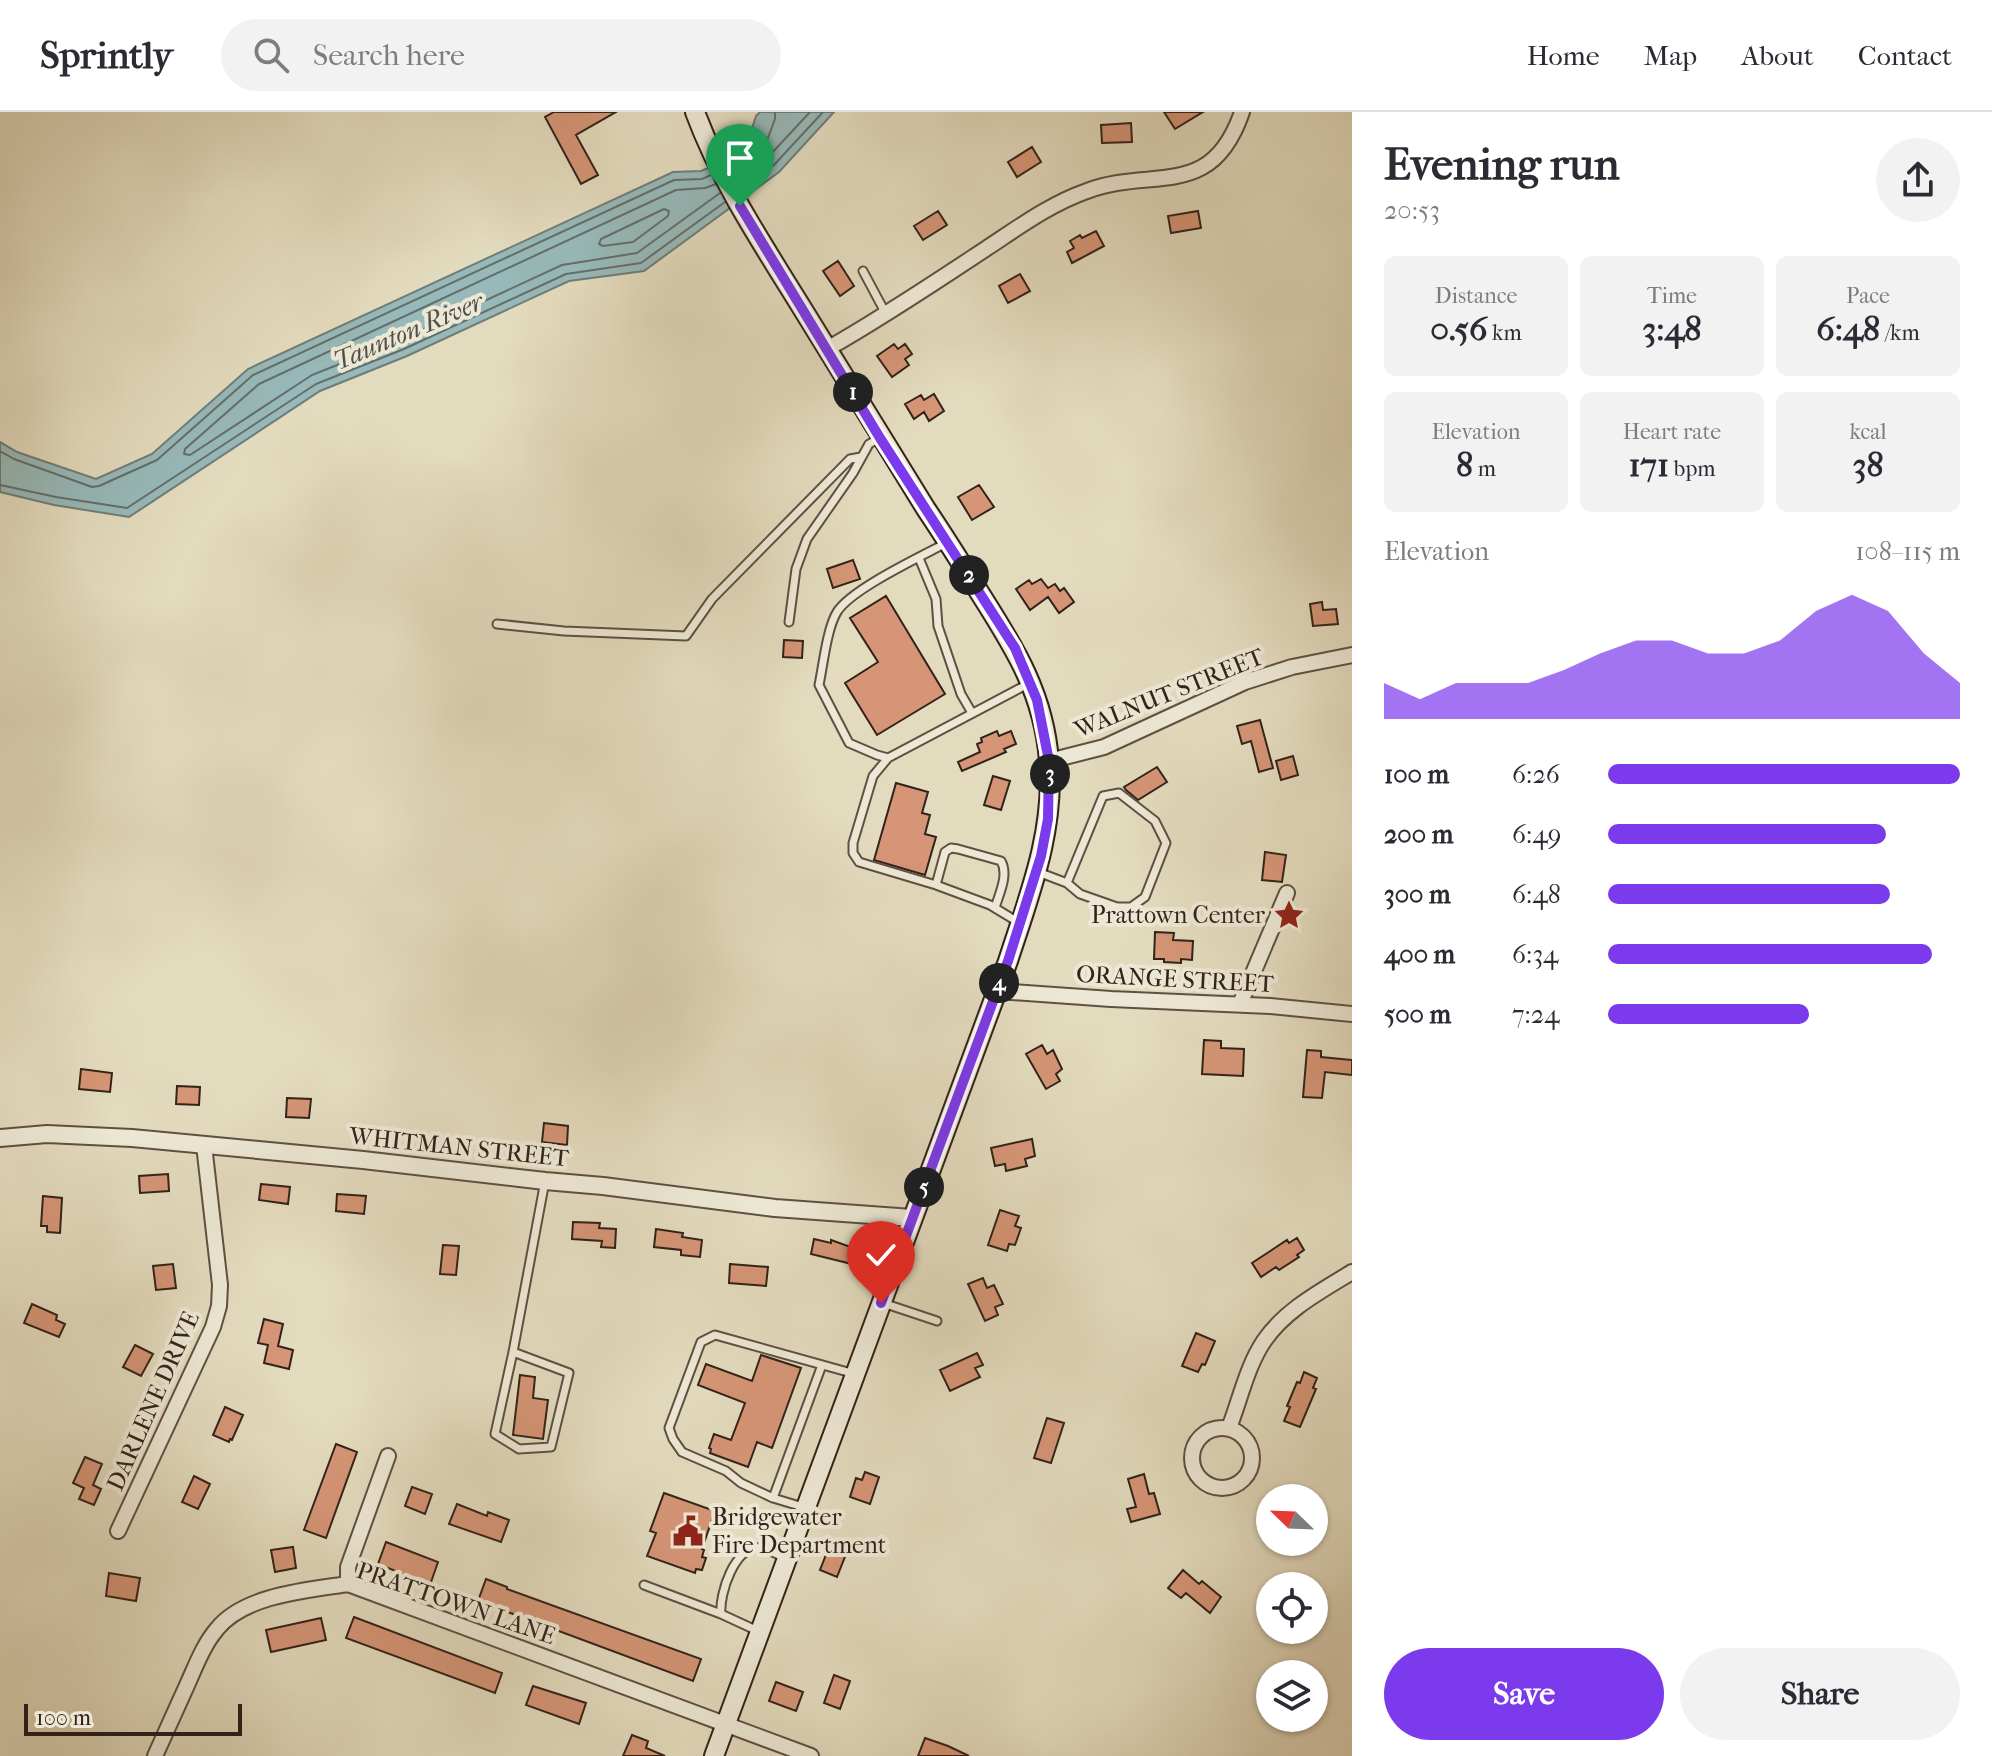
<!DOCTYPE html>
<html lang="en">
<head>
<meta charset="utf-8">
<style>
  :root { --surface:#fff; --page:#f2f2f3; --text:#2b2b33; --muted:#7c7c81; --line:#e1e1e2; --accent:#7c3aed }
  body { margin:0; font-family:"IM FELL French Canon",serif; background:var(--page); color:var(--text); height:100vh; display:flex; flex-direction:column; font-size:30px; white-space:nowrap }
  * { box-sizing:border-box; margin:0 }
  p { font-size:26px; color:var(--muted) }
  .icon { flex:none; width:44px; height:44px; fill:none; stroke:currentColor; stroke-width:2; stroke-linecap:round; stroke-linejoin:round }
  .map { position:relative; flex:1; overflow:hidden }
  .drawer { display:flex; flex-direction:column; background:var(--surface); width:640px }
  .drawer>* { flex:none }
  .needle { width:52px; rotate:293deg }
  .tools { position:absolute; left:1256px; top:1372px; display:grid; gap:16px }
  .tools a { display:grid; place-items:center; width:72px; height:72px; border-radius:50%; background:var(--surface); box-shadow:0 2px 6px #0004; font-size:40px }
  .scale { position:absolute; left:24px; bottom:20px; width:218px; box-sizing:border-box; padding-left:8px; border:4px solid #32221a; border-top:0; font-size:22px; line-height:28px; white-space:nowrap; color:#32221a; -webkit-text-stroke:6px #ede8d5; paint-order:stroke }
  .pin { position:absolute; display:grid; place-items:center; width:68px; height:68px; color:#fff; margin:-82px -34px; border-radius:50% 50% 50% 0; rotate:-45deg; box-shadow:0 0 8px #0007 }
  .pin .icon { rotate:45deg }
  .km { position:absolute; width:40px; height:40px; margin:-20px; border-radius:50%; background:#222; color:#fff; font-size:22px; line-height:40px; text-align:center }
  .round { display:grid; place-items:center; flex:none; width:84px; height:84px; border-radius:42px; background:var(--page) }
  .headline { display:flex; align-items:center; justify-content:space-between; height:136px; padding:0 32px }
  h1 { font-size:44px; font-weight:700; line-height:60px }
  .stats { display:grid; grid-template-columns:repeat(3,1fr); gap:12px; height:136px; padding:8px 32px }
  .stats div { display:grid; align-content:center; border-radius:12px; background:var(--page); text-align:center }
  .stats b { font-size:34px; font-weight:700 }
  .stats small { font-size:22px; font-weight:400 }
  .stats p { font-size:22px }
  .chart { height:224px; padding:16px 32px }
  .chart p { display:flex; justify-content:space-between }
  .chart svg { width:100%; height:144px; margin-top:8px; fill:var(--accent); opacity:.7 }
  .primary-button { display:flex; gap:16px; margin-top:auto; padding:16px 32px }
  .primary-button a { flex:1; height:92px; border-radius:48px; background:var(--accent); color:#fff; font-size:32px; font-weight:700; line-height:92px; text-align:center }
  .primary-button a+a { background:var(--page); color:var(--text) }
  ul { padding:0 32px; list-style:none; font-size:26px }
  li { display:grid; grid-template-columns:128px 96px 1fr; align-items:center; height:60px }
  li i { height:20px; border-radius:10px; background:var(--accent) }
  header { display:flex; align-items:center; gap:48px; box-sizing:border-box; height:112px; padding:0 40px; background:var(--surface); border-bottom:2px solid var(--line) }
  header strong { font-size:38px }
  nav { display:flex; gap:44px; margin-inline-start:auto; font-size:28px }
  .search { width:560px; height:72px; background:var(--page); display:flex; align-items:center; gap:20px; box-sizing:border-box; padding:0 28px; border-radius:44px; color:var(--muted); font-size:30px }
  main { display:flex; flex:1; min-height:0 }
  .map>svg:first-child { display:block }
  .water { fill:#97b9b9; stroke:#6f7d79; stroke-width:2 }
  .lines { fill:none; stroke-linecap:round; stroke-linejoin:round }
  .shore { stroke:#646e6a; stroke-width:2 }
  .building { fill:#d59576; stroke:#32221a; stroke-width:2 }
  .service-casing { stroke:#5e5043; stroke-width:11 }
  .minor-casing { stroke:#5e5043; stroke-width:18 }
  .tertiary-casing { stroke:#5e5043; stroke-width:20 }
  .secondary-casing { stroke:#32221a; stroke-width:22 }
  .service { stroke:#ede8d5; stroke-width:7 }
  .minor { stroke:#ede8d5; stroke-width:14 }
  .tertiary { stroke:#ede8d5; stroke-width:16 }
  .secondary { stroke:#ede8d5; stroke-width:18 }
  .route-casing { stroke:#fff; stroke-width:16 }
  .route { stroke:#7c3aed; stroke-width:10 }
  .labels { text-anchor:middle; stroke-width:8; stroke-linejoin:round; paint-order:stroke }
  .street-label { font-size:24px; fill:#32221a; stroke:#ede8d5 }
  .poi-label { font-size:24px; fill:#32221a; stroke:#ede8d5; text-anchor:end }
  .water-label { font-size:26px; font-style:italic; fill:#504f4a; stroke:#ede8d5 }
</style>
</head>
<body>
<header>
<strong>Sprintly</strong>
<div class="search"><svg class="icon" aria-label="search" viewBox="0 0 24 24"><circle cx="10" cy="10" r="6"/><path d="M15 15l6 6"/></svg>Search here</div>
<nav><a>Home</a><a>Map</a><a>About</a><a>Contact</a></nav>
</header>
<main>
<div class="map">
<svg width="1352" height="1644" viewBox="0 0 1352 1644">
  <rect width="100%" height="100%" fill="#e3dbbe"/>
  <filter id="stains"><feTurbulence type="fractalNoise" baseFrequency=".0025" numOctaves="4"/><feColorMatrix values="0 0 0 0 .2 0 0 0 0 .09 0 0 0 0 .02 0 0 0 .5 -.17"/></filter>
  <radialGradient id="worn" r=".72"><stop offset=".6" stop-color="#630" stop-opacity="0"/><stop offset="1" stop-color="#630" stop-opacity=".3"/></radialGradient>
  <path class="water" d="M760 0H834L779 60 644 159 569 169 407 244 320 279 129 405 54 393 0 380V330L17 340 96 367 152 342 248 257 673 60 701 59 744 41 756 4Z"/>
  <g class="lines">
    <path class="shore" d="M775 0V7L763 39 767 44 770 43 810 0
      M716 72 705 76 676 78 259 272 185 337 184 342 190 343 312 263 400 228 562 153 637 141 720 81
      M743 76 773 54 823 0
      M664 97 669 99 668 104 633 130 603 134 599 132 601 127Z
      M0 339 14 347 92 375 99 374 157 348 253 263 674 68 702 67 711 63
      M0 373 56 385 127 396 316 272 404 237 566 162 641 151 725 90"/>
  </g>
  <path class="building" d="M554 0H616L576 23 598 63 581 72 545 5Z
    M1164 0H1203L1175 17Z
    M1131 11 1132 30 1102 31 1101 13Z
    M1032 35 1041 50 1017 65 1008 50Z
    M938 99 947 113 923 128 914 114Z
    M1198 99 1201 116 1171 121 1168 104Z
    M1096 119 1104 134 1072 151 1067 140 1074 136 1070 129 1080 123 1082 126Z
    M838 149 854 174 840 184 823 159Z
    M1020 162 1030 179 1008 191 999 174Z
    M894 232 898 237 905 232 912 242 905 247 909 253 892 265 877 244Z
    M934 282 944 299 929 309 924 300 914 307 905 292 921 283 924 288Z
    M979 373 994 395 972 408 958 385Z
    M853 448 860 467 833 476 827 457Z
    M1041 467 1048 476 1055 472 1060 479 1064 476 1074 490 1059 501 1048 485 1030 498 1016 477 1029 468 1032 472Z
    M886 484 945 582 877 623 845 571 878 550 850 506Z
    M1322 490 1323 498 1336 497 1338 512 1313 514 1310 492Z
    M784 528 803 529 802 546 783 545Z
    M1260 608 1273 656 1259 660 1251 629 1242 632 1237 614Z
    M997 619 999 624 1011 619 1016 632 1004 637 1006 640 962 659 958 650 980 640 977 632 982 630 981 626Z
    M1293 644 1298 663 1281 668 1276 649Z
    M1157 655 1167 670 1138 688 1126 678 1124 675Z
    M993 664 1010 669 1001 698 984 693Z
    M896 671 928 680 922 701 930 703 925 722 936 725 925 763 874 748Z
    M1265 740 1286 743 1282 770 1262 768Z
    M1155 820 1174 821 1173 828 1193 829 1192 848 1181 847V851L1164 850V847H1154Z
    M1204 928 1221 929V936L1244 937 1243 964 1202 962Z
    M1042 933 1047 942 1053 938 1062 957 1056 962 1060 969 1046 977 1026 942Z
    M1307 938 1321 939V945L1352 948V963L1325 960 1322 986 1303 985Z
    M81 957 112 961 110 980 79 977Z
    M177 974 200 975 199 993 176 992Z
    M287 986 311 987 309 1006 286 1005Z
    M544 1011 568 1014 567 1033 542 1030Z
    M1032 1027 1035 1044 1025 1047 1027 1054 1006 1059 1005 1052 995 1054 991 1036Z
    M168 1062 169 1079 140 1081 139 1064Z
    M261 1072 290 1075 288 1092 259 1088Z
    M337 1082 366 1084 364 1102 336 1099Z
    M43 1084 62 1086 60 1121 47 1120V1114H41Z
    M1000 1098 1019 1104 1015 1114 1021 1116 1015 1133 1009 1132 1007 1139 988 1133Z
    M573 1110 600 1111 599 1116 616 1117 615 1136 601 1135 602 1129 572 1127Z
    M656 1117 683 1121 682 1125 702 1128 700 1145 681 1143V1138L654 1135Z
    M1297 1126 1304 1138 1297 1143 1299 1145 1279 1158 1276 1155 1261 1165 1252 1151 1287 1128 1289 1131Z
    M814 1127 831 1131V1128L862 1139 856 1153 811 1142Z
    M443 1133 459 1134 456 1163 440 1162Z
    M173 1152 176 1176 156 1178 153 1154Z
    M730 1152 768 1155 766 1174 729 1171Z
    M983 1166 987 1176 994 1173 1003 1192 995 1195 998 1203 985 1209 968 1172Z
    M32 1192 57 1203 56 1208 65 1212 59 1225 24 1211Z
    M264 1207 283 1212 278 1234 293 1238 289 1257 264 1251 268 1233 258 1231Z
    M1196 1221 1215 1229 1205 1253 1202 1252 1198 1260 1182 1254Z
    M135 1233 153 1242 141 1264 123 1255Z
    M977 1241 983 1253 975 1256 980 1265 950 1279 940 1258Z
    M761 1243 801 1256 772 1336 757 1330 748 1355 710 1341 711 1337 709 1336 714 1322 731 1328 745 1291 698 1273 706 1252 752 1269Z
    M1304 1260 1317 1266 1313 1276 1316 1277 1300 1315 1284 1309 1290 1295 1287 1294 1297 1270 1300 1271Z
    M520 1263 535 1265 533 1286 548 1288 543 1327 513 1323Z
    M225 1295 243 1303 232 1328 230 1327 229 1330 213 1323Z
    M1047 1306 1064 1311 1051 1351 1034 1346Z
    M336 1332 357 1340 326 1426 304 1418Z
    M85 1345 102 1352 93 1373 101 1377 94 1393 79 1387 84 1376 73 1371Z
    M865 1360 879 1365 870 1392 850 1385 856 1366 862 1368Z
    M1144 1362 1149 1382 1154 1381 1160 1402 1131 1410 1127 1397 1136 1395 1128 1367Z
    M194 1364 210 1372 198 1397 182 1390Z
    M412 1375 432 1382 425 1402 405 1394Z
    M664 1381 715 1399 702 1437 704 1438 702 1445 706 1446 702 1458 696 1457 695 1461 647 1444 656 1421 650 1419Z
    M457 1392 487 1404 488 1400 509 1408 501 1430 449 1412Z
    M386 1430 438 1450 430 1473 378 1452Z
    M831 1430 848 1437 837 1465 820 1458Z
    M293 1435 296 1456 275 1460 271 1438Z
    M1183 1458 1199 1472 1202 1469 1221 1485 1210 1501 1186 1481 1181 1486 1168 1476Z
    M109 1461 140 1466 136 1489 106 1484Z
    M486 1467 507 1475V1477L701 1547 693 1569 478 1489Z
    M354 1505 502 1561 495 1581 346 1526Z
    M321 1506 326 1528 271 1540 266 1518Z
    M834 1563 850 1569 840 1597 824 1591Z
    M776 1570 803 1580 796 1599 769 1589Z
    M533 1574 586 1591 579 1612 526 1593Z
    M632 1623 648 1629 646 1636 665 1644H623Z
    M925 1626 948 1634 969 1644H918Z"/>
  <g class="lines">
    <g class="service-casing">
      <path id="service" d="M863 159 886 202
        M919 446 936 487 938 514 961 582 972 601
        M789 510 796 457 807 427 853 361 869 332 880 326
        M497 512 564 519 686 524 712 487 850 347 861 345
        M888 646 877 643 849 631 819 573C823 554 827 516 837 500 851 477 922 444 948 430
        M1038 760 1067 771 1103 684 1119 681 1155 709 1166 731 1145 785 1131 795H1117L1080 782 1067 771
        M936 773 859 750 853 741V731L873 664 888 646 1028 572
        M995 796C999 782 1009 763 1001 749L958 737 951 736 945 740 936 773 990 793 1018 810
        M883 1191 937 1209
        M513 1240 569 1261 551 1335 519 1337 495 1322 513 1240 545 1069
        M773 1386 822 1253
        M803 1395 773 1386 741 1371 726 1359 682 1340 673 1327 669 1316 701 1230 715 1223 855 1262
        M644 1473 721 1502
        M760 1520 721 1502C719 1482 735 1432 761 1436 769 1437 778 1443 785 1446"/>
    </g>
    <g class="minor-casing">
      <path id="minor" d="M827 237C882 206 934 171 987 136 1019 115 1050 92 1087 79 1153 54 1211 90 1242 0
        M1049 649 1104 635 1245 570 1292 555 1352 543
        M997 879 1111 887 1270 894 1352 902
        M1240 892 1287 781
        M1192 1346a30 30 0 1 1 60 0a30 30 0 1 1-60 0Z
        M1229 1316C1240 1288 1247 1254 1264 1229 1285 1198 1321 1179 1352 1160
        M118 1419 213 1215 219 1194 220 1173 204 1033
        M348 1472V1455L388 1344
        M155 1644C166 1620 177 1595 188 1571 196 1553 204 1532 217 1517 244 1483 308 1478 348 1472L811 1644"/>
    </g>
    <g class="tertiary-casing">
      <path id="tertiary" d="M0 1026 47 1022 132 1026 363 1048 545 1069 603 1074 775 1096 912 1106"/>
    </g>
    <g class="secondary-casing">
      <path id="secondary" d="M695 0C721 70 763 133 802 196 843 263 884 330 926 397 945 425 963 454 981 483 1016 538 1044 583 1049 649 1055 719 1029 784 1008 849L714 1644"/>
    </g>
    <use href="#service" class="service"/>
    <use href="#minor" class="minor"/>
    <use href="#tertiary" class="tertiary"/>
    <use href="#secondary" class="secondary"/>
  </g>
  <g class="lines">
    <g class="route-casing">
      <path id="route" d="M740 94 880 326 1015 536 1037 588 1049 649 1048 707 1041 744 1008 849 881 1191"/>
    </g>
    <use href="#route" class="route"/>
  </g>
  <defs>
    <g id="sight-bare" transform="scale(2.4)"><path d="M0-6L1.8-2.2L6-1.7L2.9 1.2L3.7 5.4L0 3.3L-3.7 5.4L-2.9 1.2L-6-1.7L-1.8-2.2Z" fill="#8f2418" stroke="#ede8d5" stroke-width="2.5" paint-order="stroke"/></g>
    <g id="civic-bare" transform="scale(2.4)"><path d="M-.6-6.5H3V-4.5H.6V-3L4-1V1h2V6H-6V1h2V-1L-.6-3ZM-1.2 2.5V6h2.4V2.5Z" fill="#8f2418" stroke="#ede8d5" stroke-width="2.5" paint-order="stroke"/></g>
  </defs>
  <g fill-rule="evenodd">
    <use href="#sight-bare" x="1289" y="803"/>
    <use href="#civic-bare" x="688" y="1419"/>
  </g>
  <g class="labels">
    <g class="street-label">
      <text transform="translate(1169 581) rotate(-22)" y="8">WALNUT STREET</text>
      <text transform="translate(1175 867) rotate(3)" y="8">ORANGE STREET</text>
      <text transform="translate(459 1035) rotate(6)" y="8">WHITMAN STREET</text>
      <text transform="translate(153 1289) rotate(-66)" y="8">DARLENE DRIVE</text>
      <text transform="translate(456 1491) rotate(19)" y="8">PRATTOWN LANE</text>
    </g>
    <g class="poi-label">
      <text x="1265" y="811">Prattown Center</text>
      <text x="712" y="1413" text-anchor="start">Bridgewater<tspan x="712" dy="28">Fire Department</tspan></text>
    </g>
    <g class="water-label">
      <text transform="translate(408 219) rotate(-23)" y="9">Taunton River</text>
    </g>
  </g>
  <rect width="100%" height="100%" filter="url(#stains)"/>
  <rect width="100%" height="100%" fill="url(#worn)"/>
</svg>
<div class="tools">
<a><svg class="needle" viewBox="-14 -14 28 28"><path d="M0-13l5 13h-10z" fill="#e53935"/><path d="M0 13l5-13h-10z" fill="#7c7c81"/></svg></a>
<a><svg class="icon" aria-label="locate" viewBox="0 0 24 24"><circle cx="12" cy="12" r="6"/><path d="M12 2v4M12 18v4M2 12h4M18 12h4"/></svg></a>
<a><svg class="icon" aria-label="layers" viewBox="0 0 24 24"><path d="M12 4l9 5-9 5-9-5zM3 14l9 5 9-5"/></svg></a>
</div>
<div class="scale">100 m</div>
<div class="pin" style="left:740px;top:94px;background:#1e9e55"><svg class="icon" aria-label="arrive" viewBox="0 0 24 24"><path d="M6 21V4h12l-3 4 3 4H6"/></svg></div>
<div class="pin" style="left:881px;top:1191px;background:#d93025"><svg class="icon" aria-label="check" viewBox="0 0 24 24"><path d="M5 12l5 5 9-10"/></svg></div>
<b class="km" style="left:853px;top:280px">1</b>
<b class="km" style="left:969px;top:463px">2</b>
<b class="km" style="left:1050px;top:662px">3</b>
<b class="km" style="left:999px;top:871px">4</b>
<b class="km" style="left:924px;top:1075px">5</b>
</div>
<section class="drawer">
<div class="headline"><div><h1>Evening run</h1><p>20:53</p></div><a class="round"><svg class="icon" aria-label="share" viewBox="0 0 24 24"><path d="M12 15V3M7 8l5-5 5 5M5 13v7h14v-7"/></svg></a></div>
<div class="stats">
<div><p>Distance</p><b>0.56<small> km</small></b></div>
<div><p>Time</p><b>3:48</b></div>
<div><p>Pace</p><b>6:48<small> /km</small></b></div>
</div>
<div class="stats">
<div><p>Elevation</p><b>8<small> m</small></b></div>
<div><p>Heart rate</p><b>171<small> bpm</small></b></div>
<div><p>kcal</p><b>38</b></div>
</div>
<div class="chart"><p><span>Elevation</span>108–115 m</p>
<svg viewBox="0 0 160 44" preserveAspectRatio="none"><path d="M0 44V33L10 38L20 33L30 33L40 33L50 29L60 24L70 20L80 20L90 24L100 24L110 20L120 11L130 6L140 11L150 24L160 33V44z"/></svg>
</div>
<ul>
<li><b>100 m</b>6:26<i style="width:100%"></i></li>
<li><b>200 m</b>6:49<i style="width:79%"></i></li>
<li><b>300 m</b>6:48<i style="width:80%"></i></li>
<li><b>400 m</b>6:34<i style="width:92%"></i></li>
<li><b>500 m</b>7:24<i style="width:57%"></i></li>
</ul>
<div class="primary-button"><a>Save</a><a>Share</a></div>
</section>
</main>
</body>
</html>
